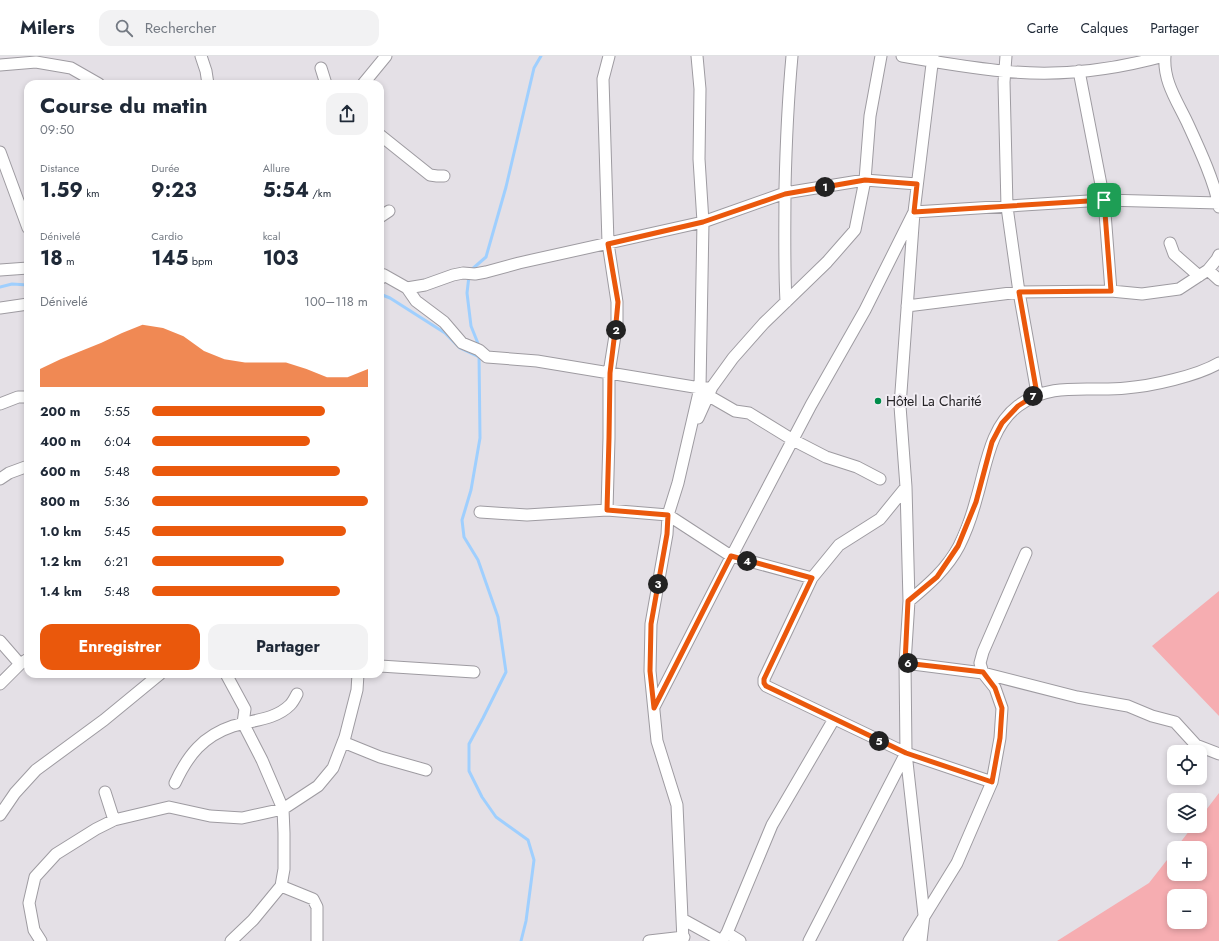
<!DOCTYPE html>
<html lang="fr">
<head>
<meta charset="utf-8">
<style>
  :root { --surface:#fff; --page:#f2f2f3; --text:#1f2937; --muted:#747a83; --line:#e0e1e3; --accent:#ea580c }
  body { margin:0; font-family:Jost,sans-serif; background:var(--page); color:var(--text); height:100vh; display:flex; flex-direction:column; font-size:15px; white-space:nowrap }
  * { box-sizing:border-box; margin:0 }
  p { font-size:13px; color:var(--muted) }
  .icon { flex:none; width:22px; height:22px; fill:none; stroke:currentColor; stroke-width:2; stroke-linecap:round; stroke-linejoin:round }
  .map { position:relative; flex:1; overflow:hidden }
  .details { position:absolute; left:24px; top:24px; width:360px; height:598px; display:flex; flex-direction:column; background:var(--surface); border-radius:12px; box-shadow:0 2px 6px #0003 }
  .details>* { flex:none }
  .fabs { position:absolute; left:1167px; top:689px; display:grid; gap:8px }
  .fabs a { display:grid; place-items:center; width:40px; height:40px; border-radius:8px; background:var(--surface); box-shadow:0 2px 6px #0003; font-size:20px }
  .pin { position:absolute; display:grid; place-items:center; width:34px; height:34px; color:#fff; margin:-17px; border-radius:8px; box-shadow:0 2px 6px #0006 }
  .km { position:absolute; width:20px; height:20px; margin:-10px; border-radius:50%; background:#222; color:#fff; font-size:11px; line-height:20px; text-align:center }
  .round { display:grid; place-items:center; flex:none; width:42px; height:42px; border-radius:12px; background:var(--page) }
  .overview { display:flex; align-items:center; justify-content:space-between; height:68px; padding:0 16px }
  h1 { font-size:22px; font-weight:700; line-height:30px }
  .figures { display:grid; grid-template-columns:repeat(3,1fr); gap:6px; height:68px; padding:4px 16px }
  .figures div { display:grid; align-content:center }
  .figures b { font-size:20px; font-weight:700 }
  .figures small { font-size:11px; font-weight:400 }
  .figures p { font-size:11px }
  .chart { height:112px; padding:8px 16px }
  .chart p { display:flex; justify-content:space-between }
  .chart svg { width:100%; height:72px; margin-top:4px; fill:var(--accent); opacity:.7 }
  .button { display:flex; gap:8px; margin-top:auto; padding:8px 16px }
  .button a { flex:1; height:46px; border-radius:12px; background:var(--accent); color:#fff; font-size:16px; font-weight:700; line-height:46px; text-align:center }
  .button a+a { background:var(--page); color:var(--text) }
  ul { padding:0 16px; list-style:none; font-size:13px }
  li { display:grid; grid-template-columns:64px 48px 1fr; align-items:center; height:30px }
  li i { height:10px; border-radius:5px; background:var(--accent) }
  header { display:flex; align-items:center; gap:24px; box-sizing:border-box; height:56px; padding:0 20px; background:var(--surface); border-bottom:1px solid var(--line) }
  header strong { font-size:19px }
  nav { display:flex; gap:22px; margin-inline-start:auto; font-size:14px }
  .search { width:280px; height:36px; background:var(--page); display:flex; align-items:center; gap:10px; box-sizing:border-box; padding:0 14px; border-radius:12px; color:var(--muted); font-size:15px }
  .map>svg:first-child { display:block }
  .green { fill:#f6adb1; fill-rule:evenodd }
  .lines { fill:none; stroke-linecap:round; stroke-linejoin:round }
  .stream { stroke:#9fcffe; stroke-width:3 }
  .street-casing { stroke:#9e9ba1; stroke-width:13 }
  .street { stroke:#fff; stroke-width:11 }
  .route-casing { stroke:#fff; stroke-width:8 }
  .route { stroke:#ea580c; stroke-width:5 }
  .poi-dot { fill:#008c4a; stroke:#f1edf3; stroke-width:1.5 }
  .labels { text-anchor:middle; stroke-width:4; stroke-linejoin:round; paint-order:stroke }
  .poi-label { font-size:14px; fill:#252326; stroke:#f1edf3; text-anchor:start }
</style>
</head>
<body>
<header>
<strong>Milers</strong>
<div class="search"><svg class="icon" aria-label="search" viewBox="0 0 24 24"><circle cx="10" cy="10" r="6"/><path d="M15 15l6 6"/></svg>Rechercher</div>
<nav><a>Carte</a><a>Calques</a><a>Partager</a></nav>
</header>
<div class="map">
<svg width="1219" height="885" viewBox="0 0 1219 885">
  <rect width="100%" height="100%" fill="#e4e0e6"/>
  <path class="green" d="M1219 535V660L1152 590Z
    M1219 737V885H1057L1149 827 1174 795V818H1200V792H1176L1193 770H1200V762ZM1174 840H1200V866H1174Z"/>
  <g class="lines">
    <path class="stream" d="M470 215 486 201 506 131 534 12 541 0
      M469 220 467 237 471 270 479 290
      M0 231 12 228 28 229
      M380 238 390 242 445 277 460 292 479 301
      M479 298 480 382 471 434 462 464 464 481 478 504 498 561 506 616 483 662 469 688V715L482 741 496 761 528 784 534 804 526 865 521 885"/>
    <g class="street-casing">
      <path id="street" d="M201 0 206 15 208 28
        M902 0C936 6 970 12 1004 15 1058 21 1113 14 1164 0
        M1006 0 1004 26 1007 151 1019 236 1037 337
        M1165 0C1163 25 1177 45 1187 66 1198 90 1215 126 1219 151
        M0 9 36 6 71 12 99 28
        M321 12 326 28
        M1079 15 1104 144 1111 235
        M363 28 386 0
        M380 79 430 119 437 120H444
        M0 96 28 172
        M380 161 389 155
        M1170 187 1174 198 1199 220
        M0 214 28 212
        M1208 214 1219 224
        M380 223 384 219 407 232 425 229 453 219 463 217 475 218 486 216 519 207 703 166 785 137 865 124 917 128
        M407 232 416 245 444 266 462 287 479 294 487 301 537 305 700 332H708
        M786 246C784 208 785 170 785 132 786 88 788 44 792 0
        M907 250 1019 236 1111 235 1142 238 1179 233 1208 214 1217 203 1219 199
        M0 252 28 248
        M709 340 735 355 749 357 793 384 826 401 857 411 880 423
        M0 348 18 341H28
        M698 362 712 331 733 302 764 267 827 206 855 174 865 124 870 60 881 0
        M0 423 9 417 28 410
        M906 431 880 463 839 489 812 522 764 623V627L766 630 906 697 992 726
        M607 454 609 382V317L617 267V246L608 187 603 23 609 0
        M480 456 527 459 607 454 668 459 731 500 812 522
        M909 545C928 529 947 513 959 490 966 476 972 459 976 444 986 412 989 372 1018 350 1050 325 1089 336 1126 332 1151 330 1197 320 1219 307
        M0 585 20 608
        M905 607 983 617 1077 641 1128 650 1152 660 1175 666 1196 689 1219 698
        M380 610 474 616
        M226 618 245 653 243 667 262 704 283 753 284 777V813L281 830 253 864 231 885
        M0 628 20 608 28 603
        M654 651 727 509 811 349 865 254 914 156 1104 144 1219 147
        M343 686 380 701 426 714
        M175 727C188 699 203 680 233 670 252 664 275 664 290 649 293 646 295 642 297 638
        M105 736 114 764
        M0 759 15 737 36 714 104 664 160 618
        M281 830 313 843 317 851V885
        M682 863 722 885 727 877 772 769 834 663
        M727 877 740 885
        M41 885 34 874 29 847 35 821 56 798 96 773 114 764 169 751 210 760 242 762 283 753 318 730 333 712 345 681 357 634 358 618
        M649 885 684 881
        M683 885 677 749 657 685 650 615 651 568 667 478 668 459 678 427 700 332 703 166 699 103 700 33 697 0
        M809 885 906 697
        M909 885 957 807 992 726 1000 682 1002 652 995 632 983 617 980 607 983 596 1026 497
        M921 885 924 859 906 697 905 607 909 545 906 431 900 350 914 156 933 0"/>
    </g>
    <use href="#street" class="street"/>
  </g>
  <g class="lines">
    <g class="route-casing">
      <path id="route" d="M865 124 917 128 914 156 1104 144 1111 235 1019 236 1037 338 1018 350 1002 367 992 386 976 446 958 490 937 521 908 545 905 607 983 616 995 632 1002 652 1000 682 992 726 906 697 766 630 764 627V623L812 522 731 500 654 652 650 615 651 568 667 478 668 459 607 454 609 382 610 317 616 267 618 246 608 188 703 166 785 138Z"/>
    </g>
    <use href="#route" class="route"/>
  </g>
  <circle class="poi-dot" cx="878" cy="345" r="4"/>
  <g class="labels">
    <g class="poi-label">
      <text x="886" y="350">Hôtel La Charité</text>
    </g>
  </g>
</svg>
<div class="fabs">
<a><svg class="icon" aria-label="locate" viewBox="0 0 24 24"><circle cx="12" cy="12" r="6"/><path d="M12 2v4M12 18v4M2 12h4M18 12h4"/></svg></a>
<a><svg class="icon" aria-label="layers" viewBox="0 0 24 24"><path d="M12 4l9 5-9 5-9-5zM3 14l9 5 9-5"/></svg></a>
<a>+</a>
<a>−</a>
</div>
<div class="pin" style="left:1104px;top:144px;background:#1e9e55"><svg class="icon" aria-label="arrive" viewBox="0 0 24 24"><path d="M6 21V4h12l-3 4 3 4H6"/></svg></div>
<b class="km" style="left:825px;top:131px">1</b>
<b class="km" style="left:616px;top:274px">2</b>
<b class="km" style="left:658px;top:528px">3</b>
<b class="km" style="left:747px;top:505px">4</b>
<b class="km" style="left:879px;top:685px">5</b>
<b class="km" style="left:908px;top:607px">6</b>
<b class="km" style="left:1033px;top:340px">7</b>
<section class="details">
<div class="overview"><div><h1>Course du matin</h1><p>09:50</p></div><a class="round"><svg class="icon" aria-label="share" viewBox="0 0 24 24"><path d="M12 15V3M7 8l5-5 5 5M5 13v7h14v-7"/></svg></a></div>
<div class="figures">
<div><p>Distance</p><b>1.59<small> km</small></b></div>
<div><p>Durée</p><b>9:23</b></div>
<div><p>Allure</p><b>5:54<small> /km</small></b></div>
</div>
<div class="figures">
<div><p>Dénivelé</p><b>18<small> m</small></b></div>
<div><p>Cardio</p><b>145<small> bpm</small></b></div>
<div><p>kcal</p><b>103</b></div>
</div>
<div class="chart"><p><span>Dénivelé</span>100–118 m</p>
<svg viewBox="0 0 160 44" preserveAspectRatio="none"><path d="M0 44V33L10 27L20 22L30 17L40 11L50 6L60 8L70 13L80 22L90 27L100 29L110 29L120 29L130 33L140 38L150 38L160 33V44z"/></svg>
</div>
<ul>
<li><b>200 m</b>5:55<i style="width:80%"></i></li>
<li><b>400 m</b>6:04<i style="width:73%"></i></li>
<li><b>600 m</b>5:48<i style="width:87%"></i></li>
<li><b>800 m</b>5:36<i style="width:100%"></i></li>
<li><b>1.0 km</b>5:45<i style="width:90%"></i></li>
<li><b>1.2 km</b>6:21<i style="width:61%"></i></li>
<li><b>1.4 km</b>5:48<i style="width:87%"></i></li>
</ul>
<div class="button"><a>Enregistrer</a><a>Partager</a></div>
</section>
</div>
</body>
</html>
